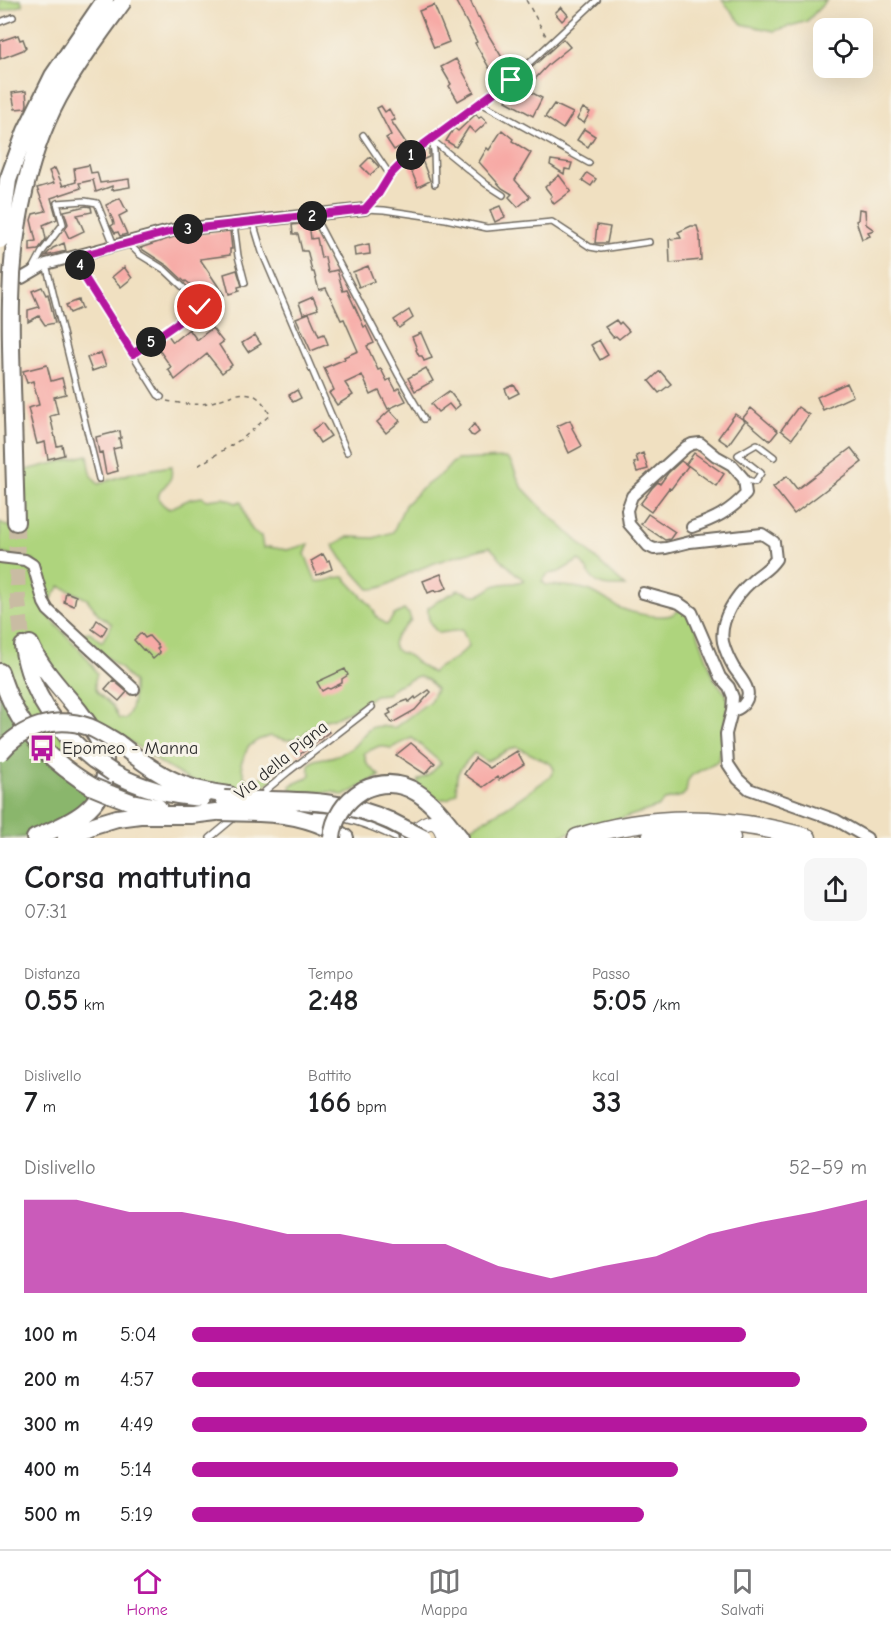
<!DOCTYPE html>
<html lang="it">
<head>
<meta charset="utf-8">
<style>
  :root { --surface:#fff; --page:#f6f6f6; --text:#202124; --muted:#757577; --line:#e0e0e0; --accent:#b5179e }
  body { margin:0; font-family:"Comic Neue",sans-serif; background:var(--page); color:var(--text); height:100vh; display:flex; flex-direction:column; font-size:22px; white-space:nowrap }
  * { box-sizing:border-box; margin:0 }
  p { font-size:20px; color:var(--muted) }
  .icon { flex:none; width:33px; height:33px; fill:none; stroke:currentColor; stroke-width:2; stroke-linecap:round; stroke-linejoin:round }
  .map { position:relative; height:838px; overflow:hidden }
  .side { display:flex; flex-direction:column; background:var(--surface); flex:1 }
  .side>* { flex:none }
  .tools { position:absolute; left:813px; top:18px; display:grid; gap:12px }
  .tools a { display:grid; place-items:center; width:60px; height:60px; border-radius:12px; background:var(--surface); box-shadow:0 6px 24px #0002; font-size:30px }
  .pin { position:absolute; display:grid; place-items:center; width:51px; height:51px; color:#fff; margin:-26px; border:3px solid #fff; border-radius:50%; box-shadow:0 2px 6px #0007 }
  .km { position:absolute; width:30px; height:30px; margin:-15px; border-radius:50%; background:#222; color:#fff; font-size:16px; line-height:30px; text-align:center }
  .round { display:grid; place-items:center; flex:none; width:63px; height:63px; border-radius:12px; background:var(--page) }
  .head { display:flex; align-items:center; justify-content:space-between; height:102px; padding:0 24px }
  h1 { font-size:33px; font-weight:700; line-height:45px }
  .stats { display:grid; grid-template-columns:repeat(3,1fr); gap:9px; height:102px; padding:6px 24px }
  .stats div { display:grid; align-content:center }
  .stats b { font-size:30px; font-weight:700 }
  .stats small { font-size:16px; font-weight:400 }
  .stats p { font-size:16px }
  .chart { height:168px; padding:12px 24px }
  .chart p { display:flex; justify-content:space-between }
  .chart svg { width:100%; height:108px; margin-top:6px; fill:var(--accent); opacity:.7 }
  ul { padding:0 24px; list-style:none; font-size:20px }
  li { display:grid; grid-template-columns:96px 72px 1fr; align-items:center; height:45px }
  li i { height:15px; border-radius:8px; background:var(--accent) }
  .menu { display:flex; justify-content:space-around; align-items:center; height:84px; border-top:2px solid var(--line); background:var(--surface); font-size:16px; color:var(--muted) }
  .menu a { display:grid; justify-items:center; gap:3px }
  .menu .active { color:var(--accent) }
  .map>svg:first-child { display:block }
  .green { fill:#aed47d; stroke:#6c8054; stroke-width:1.5 }
  .forest { fill:#8ab66c; stroke:#5a704c; stroke-width:1.5 }
  .building { fill:#f7aaa6 }
  .lines { fill:none; stroke-linecap:round; stroke-linejoin:round }
  .trunk-tunnel { stroke:#c9bca3; stroke-width:16; stroke-dasharray:16 8; stroke-linecap:butt }
  .service-casing { stroke:#706a60; stroke-width:8 }
  .minor-casing { stroke:#706a60; stroke-width:14 }
  .secondary-casing { stroke:#706a60; stroke-width:16 }
  .trunk-casing { stroke:#706a60; stroke-width:20 }
  .motorway-casing { stroke:#706a60; stroke-width:21 }
  .path { stroke:#706a60; stroke-width:1.5; stroke-dasharray:4.5 4.5; stroke-linecap:butt }
  .service { stroke:#fff; stroke-width:5 }
  .minor { stroke:#fff; stroke-width:10 }
  .secondary { stroke:#fff; stroke-width:14 }
  .trunk { stroke:#fff; stroke-width:16 }
  .motorway { stroke:#fff; stroke-width:18 }
  .trunk-bridge-casing { stroke:#706a60; stroke-width:20; stroke-linecap:butt }
  .trunk-bridge { stroke:#fff; stroke-width:16 }
  .route-casing { stroke:#fff; stroke-width:12 }
  .route { stroke:#b5179e; stroke-width:8 }
  .labels { text-anchor:middle; stroke-width:6; stroke-linejoin:round; paint-order:stroke }
  .poi-label { font-size:18px; fill:#2b2b2b; stroke:#f7f3e8; text-anchor:start }
  .street-label { font-size:18px; fill:#2b2b2b; stroke:#f7f3e8 }
</style>
</head>
<body>
<div class="map">
<svg width="891" height="838" viewBox="0 0 891 838">
  <rect width="100%" height="100%" fill="#f7f3e8"/>
  <filter id="ink" filterUnits="userSpaceOnUse"><feTurbulence type="fractalNoise" baseFrequency=".0167" numOctaves="2"/><feDisplacementMap in="SourceGraphic" scale="12" xChannelSelector="R" yChannelSelector="G"/><feConvolveMatrix kernelMatrix="1 2 1 2 8 2 1 2 1" color-interpolation-filters="sRGB"/></filter>
  <filter id="wash" filterUnits="userSpaceOnUse"><feTurbulence type="fractalNoise" baseFrequency=".008" numOctaves="4" result="noise"/><feDisplacementMap in="SourceGraphic" scale="24" xChannelSelector="R" yChannelSelector="G"/><feGaussianBlur stdDeviation="1.35" result="paint"/><feColorMatrix in="noise" values="0 0 0 0 0 0 0 0 0 0 0 0 0 0 0 0 0 1.4 0 .05"/><feComposite in="paint" operator="in"/></filter>
  <g filter="url(#wash)">
    <rect width="100%" height="100%" fill="#f0e0c1"/>
    <path class="green" d="M0 0H21L23 5 0 12Z
      M722 0H827L807 21 774 31 742 24Z
      M88 455 91 475 98 484 134 472 172 466C171 470 172 473 171 477 167 489 146 494 169 509L190 499 202 497 207 500 224 498 236 503 241 501C245 512 248 533 261 536L263 548 269 547 287 550 309 544 305 554 316 581C326 584 333 576 344 577L371 606 377 617 387 625 394 615 404 610 409 614 411 620C405 628 386 641 396 650 400 654 405 653 409 656 413 658 416 663 420 665 424 668 428 670 432 673L436 669 456 658 469 646 462 630 439 633C431 627 427 619 428 608L438 601 458 590C464 591 470 595 476 595 485 595 489 587 497 585 508 581 512 586 524 580 511 571 501 559 490 547 465 553 440 560 417 570 401 576 386 590 369 589L342 559 333 545 348 537 374 538 393 532 405 505 421 489 444 472 452 463 457 460 506 458 511 462 521 486 540 506 625 586C608 586 597 588 588 572 585 567 584 564 579 560L559 572 548 574 542 581 546 585C560 586 575 586 588 590 600 594 609 603 620 608 632 613 658 619 671 615 674 614 679 610 682 607L691 614 714 679 727 695 728 703 718 761 692 775 688 780 686 792 682 796 665 800 658 807 614 821 576 830 556 838H470L463 832 505 808 550 777 554 769 551 764 517 747C505 750 498 757 486 761L474 753C461 768 454 771 457 792L448 799H436L428 791 418 786V780L429 775 441 763 412 738 391 748 379 746 364 753 367 764 380 776 344 796 333 792H297L291 790V785L307 778 311 774C308 769 307 765 312 762 317 757 328 759 334 756 341 754 350 750 355 745 360 740 364 732 371 728 377 724 387 727 394 728L430 701 436 689 428 680 418 676 396 686 387 694 375 695 359 706 338 717 321 721 298 738 287 740 270 736 258 740 248 747 241 764 244 776 248 781 270 775 276 777 260 790 219 787 189 780 162 764 134 744 89 716 17 646 68 748V754L63 757 56 753 29 721 4 670 0 649V561L19 563 30 567C35 581 41 605 49 616 64 636 86 651 97 674 90 691 102 696 112 706 115 710 117 715 119 719H125C134 710 133 694 133 682L120 668 84 639V633L90 632 102 642 112 624 99 615 87 599 60 586 48 604 34 561 0 553V522L6 526H12L22 471Z"/>
    <path class="forest" d="M0 695 90 795C83 810 40 831 24 837 17 838 7 838 0 838Z"/>
    <g id="blocks">
      <path class="building" d="M461 0H470L478 18 479 17 489 36 509 69 495 78 475 43 477 42 456 2Z
        M434 5 449 42 434 48 419 11Z
        M561 7 568 15 562 21 555 13Z
        M18 35 20 40 23 39 26 47 23 50 0 59V41Z
        M563 39 570 47 549 64 535 79 527 72Z
        M456 59 474 92 458 101 449 86 451 84 441 67Z
        M518 80 527 84 525 89 542 98 533 116 506 101 511 90 512 92Z
        M26 91 27 104 26 108 15 109 12 93Z
        M554 104 573 113 563 129 545 117Z
        M381 106 385 112 389 109 395 120 391 121 406 143 394 150 386 138 391 135 377 108Z
        M583 108 590 112 584 123 577 119Z
        M476 114 479 118 481 116 487 122 475 133 469 127 456 147 446 141 454 128 458 131Z
        M584 129 595 136 588 147 577 140Z
        M502 130 513 139 512 141 531 153 515 180 530 197 518 207 509 197 512 194 502 188 479 162 487 148 489 150Z
        M427 148 429 150V157L422 160 430 181 418 187 409 165Z
        M370 157 379 167 370 175 361 166Z
        M551 160 572 163 570 170 565 169 564 174 550 165Z
        M89 165 91 173 97 172 100 183 129 179 130 187 112 190V186L96 192 93 180 79 183 81 188 51 198 57 219 43 225 46 239 38 250 30 251V242L36 241 31 220 33 214 46 211 37 188 54 183 49 171 55 168 63 186 76 182 74 168Z
        M587 173 596 179 591 186 582 180Z
        M559 175 571 191 554 204 550 198 552 196 545 187Z
        M120 198 127 212 119 216 127 234 120 236 118 232 115 233 111 226 114 224 113 220 106 205Z
        M86 206 91 207 92 212 77 215 84 231 69 238 65 230 68 224 64 211Z
        M500 206 505 217 495 222 490 210Z
        M859 209 865 210 866 224 874 230 868 232 870 236 862 239 856 221 858 220Z
        M309 223 311 239 317 238 321 258 325 257 328 272 337 270 343 291 347 290 364 327 366 326 374 343 367 346 378 370 381 369 387 381 390 379 396 390 399 388 406 401 388 409 379 391 371 395 362 375 345 383 353 395 337 405 329 393 334 390 324 368 345 359 344 357 358 351 344 319 341 320 326 288 319 290 314 272H312L308 253 307 251H302L298 234H293L292 225Z
        M597 225 610 227 607 243H595Z
        M691 226H697L700 237 701 260 670 263 669 239 681 238 678 232Z
        M230 231 232 249H230V255L200 259 224 295 219 297 211 304 198 291 186 281 185 282 168 266 140 248 174 237Z
        M64 243 66 251 45 256 53 248Z
        M369 244 370 254 355 256 354 247Z
        M368 266 374 281 359 287 353 272Z
        M124 267 132 278 121 287 112 277Z
        M237 270 242 286 238 287 239 291 229 294 224 274Z
        M42 287 46 295 48 294 55 323 45 325 39 316 28 322V310L39 307 32 291Z
        M313 297 318 309 303 314 299 303Z
        M79 300 82 308 70 313 66 305Z
        M409 310 413 318 399 328 394 320Z
        M309 313 319 336 324 334 328 344 311 351 296 318Z
        M616 320 619 324 621 322 629 331 619 339 616 336 613 337 605 327Z
        M212 328 223 342 219 345 232 365 222 373 207 354 175 380 168 369 171 367 155 344 168 335 173 342 189 329 197 340Z
        M421 333 432 358 424 361 422 356H419L416 350 417 349 412 337Z
        M255 335 261 344 248 352 242 343Z
        M599 340 608 355 600 360 591 345Z
        M101 353 106 366 92 371 87 358Z
        M47 365 51 381 62 378 66 394 54 397 58 414 50 416 57 446 62 445 64 455 48 459 45 442 37 444 28 408 39 405 33 381 27 383 23 371Z
        M426 368 433 381 415 391 408 378Z
        M660 371 671 384 659 393 649 381Z
        M847 383 853 396 823 410 817 397Z
        M514 385 519 393 509 398 505 389Z
        M297 390 301 398 293 402 289 395Z
        M449 391 460 405 454 410 449 404 438 412 431 404Z
        M798 407 809 415 792 439 781 430Z
        M751 408 778 431 770 441 743 418Z
        M390 410 400 421 386 433 377 422Z
        M735 414 745 421 728 445 718 438Z
        M570 420 573 427 572 428 582 446 569 453 557 426Z
        M322 423 331 436 320 443 312 430Z
        M474 424 479 432 474 436 471 435 468 431Z
        M120 431 121 438H119L121 447 113 449 118 471 106 474 102 452 99 453 96 437Z
        M851 448 862 462 794 514 773 487 787 476 797 489Z
        M643 453 648 469 637 472 634 463 638 462 636 456Z
        M694 453 724 474 716 486 686 464Z
        M681 461 688 466 671 489 669 488 651 512 640 504 652 488 658 482 660 484 668 473Z
        M648 514 675 532 670 539 665 540 641 524Z
        M323 554 327 561 329 560 332 569 317 575 311 561Z
        M441 574 447 588 436 592 435 590 428 593 423 581Z
        M66 592 76 596 74 606 64 602Z
        M97 620 107 627 102 636 92 629Z
        M141 633 145 638 149 636 159 647 157 649 160 653 153 659 144 649 143 650 134 640Z
        M345 669 348 675 342 679V683L330 689 327 688 322 691 317 682Z
        M113 680 127 692 119 701 105 689Z
        M429 690 431 692 415 710 392 723 387 715 391 713 389 710 400 703 408 700 409 702 415 697 416 699Z
        M324 725 329 732 299 755 294 749Z
        M411 743 435 763 425 774 396 755Z
        M517 751 524 764 499 780 497 777 483 787 464 774 475 758 490 768Z"/>
    </g>
  </g>
  <g filter="url(#ink)">
    <use href="#blocks" fill-opacity="0" stroke="#706a60" stroke-width="1.5"/>
    <g class="lines">
      <path class="trunk-tunnel" d="M16 522 18 601 23 646"/>
      <g class="service-casing">
        <path id="service" d="M0 22 13 17
          M481 103 589 163
          M363 135 390 175
          M432 140 486 184 503 195
          M432 140 434 151 435 184
          M365 209 379 193 390 175 412 153 511 80 597 0
          M365 209 384 210 446 219 487 228 552 222 590 247 601 249 649 242
          M314 216 399 376 424 419
          M253 222 262 252 347 452
          M234 224 238 256 245 283
          M128 243 139 254 165 270 186 290
          M76 257 85 278 158 395 161 397
          M46 264 99 479
          M33 269 42 252 63 224 57 203 85 201 97 203 114 245
          M133 354 200 307
          M744 479 755 482 761 473 738 455 757 444 774 457
          M259 796 288 772 372 707
          M314 815C343 816 370 825 395 838
          M210 838 234 818"/>
      </g>
      <g class="minor-casing">
        <path id="minor" d="M22 278 46 264 173 230 365 209
          M692 527C715 519 729 512 746 494L744 479 732 465 716 456 700 443 692 444 686 447 632 496 627 510 629 524 648 546 654 549 666 548 690 542 762 534 774 542 776 559C767 572 762 571 752 581 736 595 719 620 723 642 725 650 730 661 734 668 742 680 755 692 743 705 739 709 737 710 732 711
          M0 557 25 560 33 565 44 603 48 610 134 689
          M643 593 679 603 692 612 720 677 729 687 733 697 732 711 726 734 728 764 738 779 749 789 836 820 867 838"/>
      </g>
      <g class="secondary-casing">
        <path id="secondary" d="M407 838C419 826 437 809 444 838"/>
      </g>
      <g class="trunk-casing">
        <path id="trunk" d="M13 419 16 522
          M30 644C41 669 62 690 79 711 88 724 101 739 104 755 106 760 105 767 105 773 104 811 64 825 35 838
          M23 646C30 692 57 732 94 760
          M0 672C16 725 45 759 93 787
          M118 743C139 759 160 777 187 786 200 791 215 793 229 795
          M113 773C141 788 170 796 202 798
          M363 790C409 769 435 806 460 838
          M110 794 131 802 158 807
          M263 800C311 801 345 801 390 821
          M259 813C289 814 320 820 345 838
          M66 838 94 825 117 818 140 815H191L216 812"/>
      </g>
      <g class="motorway-casing">
        <path id="motorway" d="M577 838C653 813 730 816 807 838
          M651 838 698 836 731 838"/>
      </g>
      <path class="path" d="M526 0 546 36
        M167 401C177 403 190 405 201 404 230 401 252 376 270 415L243 438 196 467"/>
      <use href="#service" class="service"/>
      <use href="#minor" class="minor"/>
      <use href="#secondary" class="secondary"/>
      <use href="#trunk" class="trunk"/>
      <use href="#motorway" class="motorway"/>
      <g class="trunk-bridge-casing">
        <path id="trunk-bridge" d="M0 240 8 180 26 131 53 76 105 0
          M13 419C12 380 10 340 11 301 12 229 28 148 65 86 82 56 104 28 124 0
          M0 753C21 727 56 715 89 727 99 731 108 737 118 743
          M94 760 113 773
          M93 787 110 794
          M224 799 263 800
          M219 812 259 813
          M390 821 423 838
          M332 838C334 817 345 801 363 790"/>
      </g>
      <use href="#trunk-bridge" class="trunk-bridge"/>
    </g>
  </g>
  <g class="lines" filter="url(#ink)">
    <g class="route-casing">
      <path id="route" d="M200 307 133 354 85 278 76 257 173 231 365 209 379 193 390 175 412 153 511 80"/>
    </g>
    <use href="#route" class="route"/>
  </g>
  <defs>
    <g id="bus-bare" transform="scale(2.07)"><path d="M-5-6H5V4H4V6H2V4H-2V6H-4V4H-5ZM-3.5-4V0h7V-4ZM-3.5 1.2v1.5H-2V1.2ZM2 1.2v1.5H3.5V1.2Z" fill="#b5179e" stroke="#f7f3e8" stroke-width="2.5" paint-order="stroke"/></g>
  </defs>
  <g fill-rule="evenodd">
    <use href="#bus-bare" x="42" y="748"/>
  </g>
  <g class="labels">
    <g class="poi-label">
      <text x="62" y="754">Epomeo - Manna</text>
    </g>
    <g class="street-label">
      <text transform="translate(281 760) rotate(-39)" y="6">Via della Pigna</text>
    </g>
  </g>
</svg>
<div class="tools">
<a><svg class="icon" aria-label="locate" viewBox="0 0 24 24"><circle cx="12" cy="12" r="6"/><path d="M12 2v4M12 18v4M2 12h4M18 12h4"/></svg></a>
</div>
<div class="pin" style="left:511px;top:80px;background:#1e9e55"><svg class="icon" aria-label="arrive" viewBox="0 0 24 24"><path d="M6 21V4h12l-3 4 3 4H6"/></svg></div>
<div class="pin" style="left:200px;top:307px;background:#d93025"><svg class="icon" aria-label="check" viewBox="0 0 24 24"><path d="M5 12l5 5 9-10"/></svg></div>
<b class="km" style="left:411px;top:155px">1</b>
<b class="km" style="left:312px;top:216px">2</b>
<b class="km" style="left:188px;top:229px">3</b>
<b class="km" style="left:80px;top:265px">4</b>
<b class="km" style="left:151px;top:342px">5</b>
</div>
<section class="side">
<div class="head"><div><h1>Corsa mattutina</h1><p>07:31</p></div><a class="round"><svg class="icon" aria-label="share" viewBox="0 0 24 24"><path d="M12 15V3M7 8l5-5 5 5M5 13v7h14v-7"/></svg></a></div>
<div class="stats">
<div><p>Distanza</p><b>0.55<small> km</small></b></div>
<div><p>Tempo</p><b>2:48</b></div>
<div><p>Passo</p><b>5:05<small> /km</small></b></div>
</div>
<div class="stats">
<div><p>Dislivello</p><b>7<small> m</small></b></div>
<div><p>Battito</p><b>166<small> bpm</small></b></div>
<div><p>kcal</p><b>33</b></div>
</div>
<div class="chart"><p><span>Dislivello</span>52–59 m</p>
<svg viewBox="0 0 160 44" preserveAspectRatio="none"><path d="M0 44V6L10 6L20 11L30 11L40 15L50 20L60 20L70 24L80 24L90 33L100 38L110 33L120 29L130 20L140 15L150 11L160 6V44z"/></svg>
</div>
<ul>
<li><b>100 m</b>5:04<i style="width:82%"></i></li>
<li><b>200 m</b>4:57<i style="width:90%"></i></li>
<li><b>300 m</b>4:49<i style="width:100%"></i></li>
<li><b>400 m</b>5:14<i style="width:72%"></i></li>
<li><b>500 m</b>5:19<i style="width:67%"></i></li>
</ul>
</section>
<nav class="menu">
<a class="active"><svg class="icon" aria-label="home" viewBox="0 0 24 24"><path d="M3 11l9-7 9 7M6 9v11h12V9"/></svg>Home</a>
<a><svg class="icon" aria-label="map" viewBox="0 0 24 24"><path d="M3 6l6-2 6 2 6-2v14l-6 2-6-2-6 2zM9 4v14M15 6v14"/></svg>Mappa</a>
<a><svg class="icon" aria-label="saved" viewBox="0 0 24 24"><path d="M7 4h10v16l-5-4-5 4z"/></svg>Salvati</a>
</nav>
</body>
</html>
